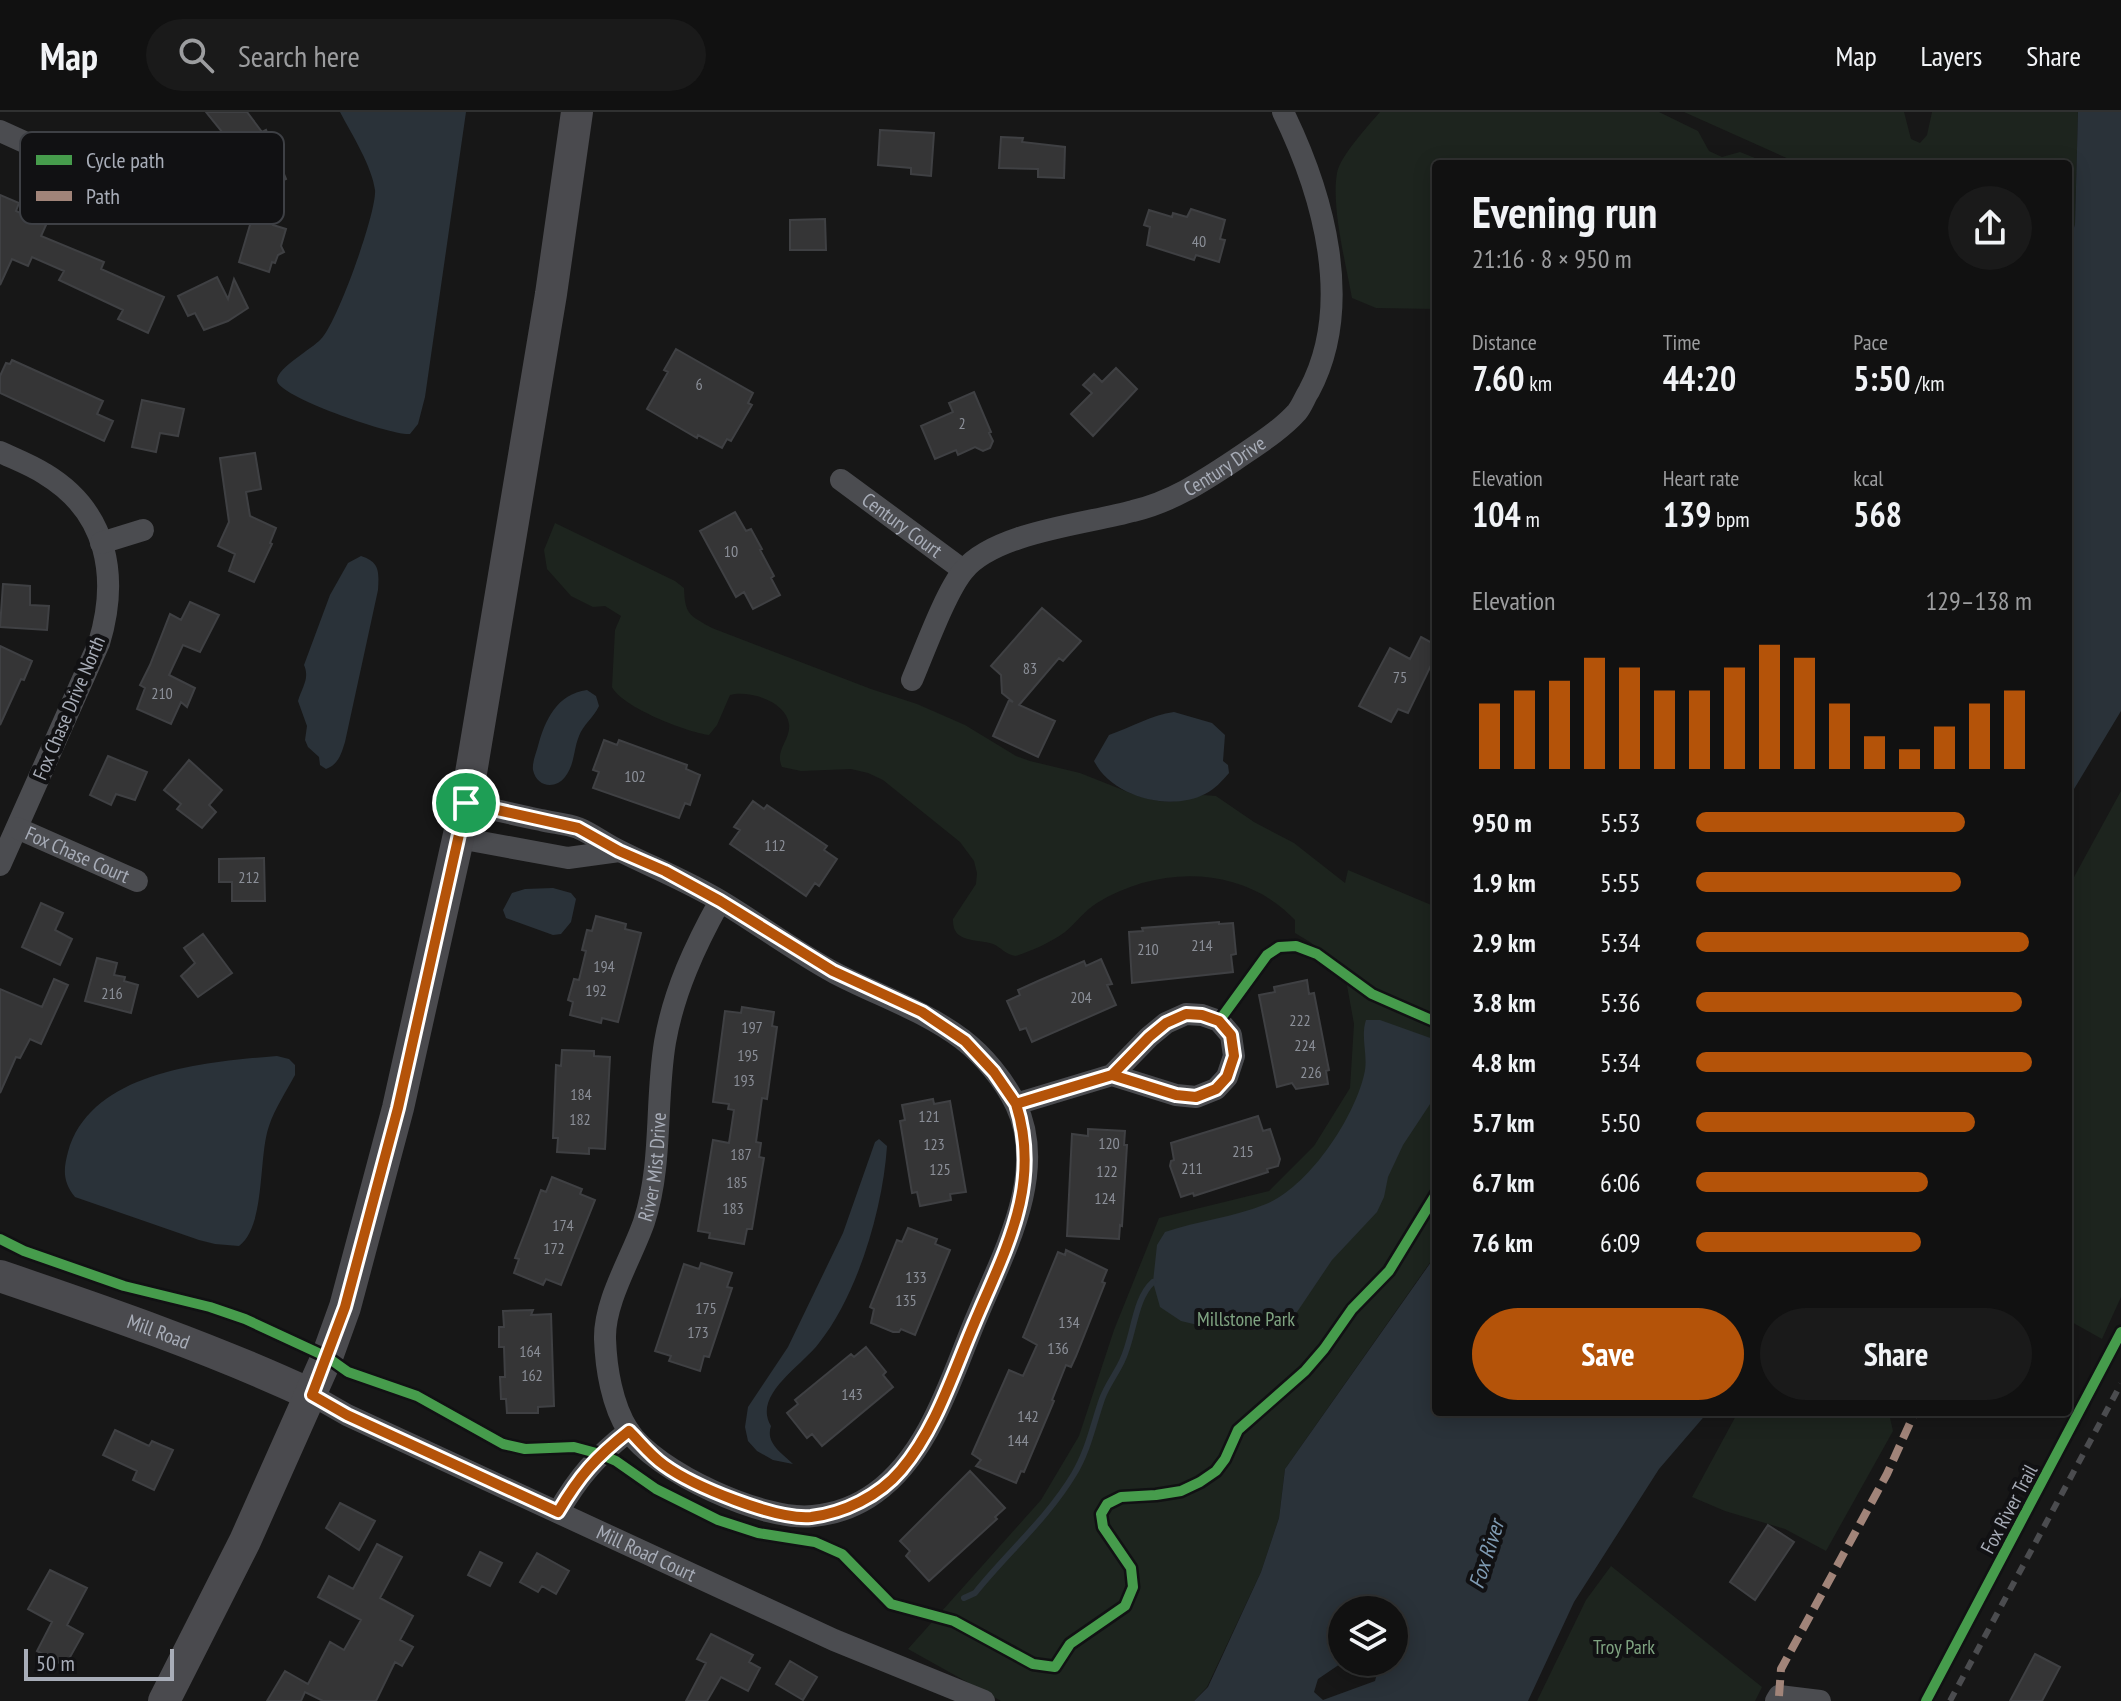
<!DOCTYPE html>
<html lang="en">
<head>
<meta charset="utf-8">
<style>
  :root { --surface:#111; --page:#1a1a1a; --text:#f1f3f6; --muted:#9c9d9f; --line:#303131; --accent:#b45309 }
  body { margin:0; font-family:"PT Sans Narrow",sans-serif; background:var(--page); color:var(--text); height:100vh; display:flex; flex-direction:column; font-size:30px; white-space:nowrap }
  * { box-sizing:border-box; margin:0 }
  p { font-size:26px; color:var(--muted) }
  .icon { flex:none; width:44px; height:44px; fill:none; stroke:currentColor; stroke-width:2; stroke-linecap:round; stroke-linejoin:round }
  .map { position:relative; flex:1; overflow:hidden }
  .drawer { position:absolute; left:1432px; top:48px; width:640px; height:1256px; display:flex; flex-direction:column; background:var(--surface); border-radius:8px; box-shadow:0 4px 20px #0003,0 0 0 2px var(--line) }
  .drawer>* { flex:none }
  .tools { position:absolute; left:1328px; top:1484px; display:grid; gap:16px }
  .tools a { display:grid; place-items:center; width:80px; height:80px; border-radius:50%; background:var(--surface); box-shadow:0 4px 20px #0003,0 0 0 2px var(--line); font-size:40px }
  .scale { position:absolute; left:24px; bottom:20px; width:150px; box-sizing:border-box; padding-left:8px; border:4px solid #a8adb8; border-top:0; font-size:22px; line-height:28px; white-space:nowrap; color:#a8adb8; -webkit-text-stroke:6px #111113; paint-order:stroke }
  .pin { position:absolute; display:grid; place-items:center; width:68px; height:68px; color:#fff; margin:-34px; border:4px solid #fff; border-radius:50%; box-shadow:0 2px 8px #0007 }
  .round { display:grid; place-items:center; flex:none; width:84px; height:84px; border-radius:42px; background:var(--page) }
  .head { display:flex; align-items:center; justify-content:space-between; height:136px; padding:0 40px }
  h1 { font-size:44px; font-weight:700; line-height:60px }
  .figures { display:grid; grid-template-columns:repeat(3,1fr); gap:12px; height:136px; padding:8px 40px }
  .figures div { display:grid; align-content:center }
  .figures b { font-size:34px; font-weight:700 }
  .figures small { font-size:22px; font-weight:400 }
  .figures p { font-size:22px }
  .chart { height:224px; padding:16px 40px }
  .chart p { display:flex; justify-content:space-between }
  .chart svg { width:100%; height:144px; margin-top:8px; stroke:var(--accent); stroke-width:6 }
  .button { display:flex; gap:16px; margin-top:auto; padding:16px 40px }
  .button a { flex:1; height:92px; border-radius:48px; background:var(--accent); color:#fff; font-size:32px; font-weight:700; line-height:92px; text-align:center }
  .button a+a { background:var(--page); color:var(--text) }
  ul { padding:0 40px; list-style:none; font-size:26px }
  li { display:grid; grid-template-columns:128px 96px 1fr; align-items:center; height:60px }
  li i { height:20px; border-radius:10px; background:var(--accent) }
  header { display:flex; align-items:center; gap:48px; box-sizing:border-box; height:112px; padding:0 40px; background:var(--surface); border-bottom:2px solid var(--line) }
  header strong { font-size:38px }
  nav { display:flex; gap:44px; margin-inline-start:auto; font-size:28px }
  .search { width:560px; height:72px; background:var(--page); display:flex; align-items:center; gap:20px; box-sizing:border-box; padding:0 28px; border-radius:44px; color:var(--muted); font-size:30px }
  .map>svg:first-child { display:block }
  .green { fill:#1d241e }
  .water { fill:#2a3239; fill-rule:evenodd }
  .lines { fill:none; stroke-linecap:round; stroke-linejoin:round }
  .stream { stroke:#2a3239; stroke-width:6 }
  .building { fill:#353536; stroke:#3f4043; stroke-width:2 }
  .street { stroke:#4b4c50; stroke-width:22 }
  .secondary { stroke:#4a4a4e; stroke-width:32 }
  .rail { stroke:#4b4c4f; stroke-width:6; stroke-dasharray:10 8; stroke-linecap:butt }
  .quiet { stroke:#a18479; stroke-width:8; stroke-dasharray:16 8; stroke-linecap:butt }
  .cycleway-casing { stroke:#111113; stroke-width:15 }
  .cycleway { stroke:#469c4c; stroke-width:10 }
  .route-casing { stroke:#fff; stroke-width:16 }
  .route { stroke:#b45309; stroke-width:10 }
  .labels { text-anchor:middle; stroke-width:8; stroke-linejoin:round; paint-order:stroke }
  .number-label { font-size:16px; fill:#8b8f98 }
  .street-label { font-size:20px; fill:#a8adb8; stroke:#111113 }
  .park-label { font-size:20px; fill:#7fa381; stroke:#111113 }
  .water-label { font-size:22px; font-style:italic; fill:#7f9bb3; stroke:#111113 }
  .key { fill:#111113; stroke:#3e4045; stroke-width:2 }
  .key-label { font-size:22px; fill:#a8adb8 }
</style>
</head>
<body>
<header>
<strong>Map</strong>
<div class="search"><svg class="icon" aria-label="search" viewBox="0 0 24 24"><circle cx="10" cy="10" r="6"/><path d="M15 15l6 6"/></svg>Search here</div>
<nav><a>Map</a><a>Layers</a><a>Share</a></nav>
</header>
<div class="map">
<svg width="2121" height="1589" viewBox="0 0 2121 1589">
  <rect width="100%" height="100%" fill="#171717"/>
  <path class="green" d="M1380 0H1659L1698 19 1709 39 1722 45 1740 40 1770 52H1436V197L1376 196 1352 186C1346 152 1331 95 1337 61 1340 44 1368 14 1380 0Z
    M1684 0H1904L1911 27 1920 31 1927 23 1932 0H2078L2075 112 2068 136V52H1800Z
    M555 411 675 469 684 476C685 503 689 503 712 516L871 577 917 592 965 613 1016 644 1030 649 1080 661 1138 684 1159 689 1171 690 1203 683 1216 684 1254 710 1294 731 1345 771 1348 758 1436 795V1142L1285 1357 1279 1406 1261 1460 1207 1575 1194 1589H1001L908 1537 1041 1388 1079 1324 1114 1218 1159 1106 1269 1079 1314 1034 1350 976 1354 912 1344 857 1310 830 1295 821V808C1243 753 1159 753 1097 791 1085 798 1076 811 1065 820 1050 831 1033 838 1016 844 1006 843 1002 836 993 832 976 826 952 832 953 807L976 772 977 761 974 749 960 730 883 668 868 661 851 657 801 659 782 655C774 638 791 628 789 612 786 589 749 578 730 583L717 613 709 623C686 620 622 595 612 575L615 518 621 504 605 494 593 495 571 484 547 457 544 438Z
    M2121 679V1185L2102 1227 2068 1208V776Z
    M1738 1300H1880L1890 1306 1893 1319 1826 1439 1785 1417 1725 1399 1692 1385Z
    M1611 1454 1762 1575 1755 1589H1537L1586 1488Z"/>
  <path class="water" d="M340 0H466L425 285 418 312 410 322C393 324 276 284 277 268 278 255 312 237 321 227 337 211 377 100 375 78 372 54 351 21 340 0Z
    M2078 0H2121V599L2068 687V136L2075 112Z
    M361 444C380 450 379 460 378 478L345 630C341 642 339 652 326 657L320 653 319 645 308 635 305 628 307 614 298 589C302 575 310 567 304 553L330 483 348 451Z
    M587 578 596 584 599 594C594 605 583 613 579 624 573 639 575 652 565 665 556 677 537 676 533 658 532 651 536 641 538 634 545 608 557 582 587 578Z
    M1174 600 1212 611 1225 623 1223 649 1228 653 1229 661C1222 669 1215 677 1205 682 1170 700 1112 685 1094 649L1109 623C1132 615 1151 603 1174 600Z
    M553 776 571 781 576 787 571 810 561 822 553 823 506 806 503 798 512 781 525 777Z
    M1366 908H1380L1436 928V983L1403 1033 1388 1065 1384 1085 1377 1100 1332 1148 1295 1203 1277 1215 1256 1218 1210 1216 1181 1209 1160 1195 1153 1170 1157 1133 1165 1120C1197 1109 1235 1105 1266 1092 1309 1074 1353 1008 1364 963 1369 945 1360 926 1366 908Z
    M277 944 289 947 295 953V963C286 980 275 996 269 1014 258 1045 266 1114 239 1134L215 1132 199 1128 75 1085C63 1070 63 1058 68 1040 91 958 208 950 277 944Z
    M879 1027 887 1034C883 1096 858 1182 819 1231 802 1254 752 1283 771 1314 765 1331 782 1341 793 1352L773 1348 757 1339 748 1329 745 1315 748 1295 788 1235 843 1121 875 1030Z
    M1436 1143V1300H1708L1659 1357 1574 1490 1528 1589H1194L1208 1575 1261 1460 1279 1406 1285 1357ZM1342 1498H1394V1550H1380L1375 1569 1323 1588 1314 1580 1318 1567 1343 1550Z"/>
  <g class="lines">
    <path class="stream" d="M964 1486 975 1481C1007 1441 1047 1407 1074 1362 1088 1339 1093 1313 1102 1287 1107 1273 1116 1262 1122 1249 1134 1225 1134 1187 1153 1170"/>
  </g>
  <path class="building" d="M206 0H247L262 20 266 18 286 67 252 82 227 26Z
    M880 18 934 21 931 64 911 62V56L878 53Z
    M1001 25 1023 26 1022 30 1065 35 1064 66 1038 65V57L999 56Z
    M0 83 19 91 16 99 46 113 41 124 104 150 101 157 164 185 148 221 118 207 123 198 59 168 64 159 32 145 28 154 12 147 0 173Z
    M255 96 276 103 273 113 286 117 281 134 284 140 278 143 275 151 272 150 269 160 239 150Z
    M1191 97 1225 108 1220 127 1225 128 1219 150 1196 143 1194 148 1147 133 1150 115 1144 113 1149 98 1172 105 1173 101 1187 105Z
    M825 107 826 138H790V108Z
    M217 165 228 187 234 167 248 196 228 209 204 218 195 201 188 204 178 184Z
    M676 237 753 281 748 291 752 293 731 329 727 327 722 336 698 323 697 326 647 297 668 260 664 258Z
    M12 248 103 289 97 302 113 309 104 329 0 281V264L6 251 10 252Z
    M1116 256 1137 277 1093 324 1071 302 1092 281 1083 273 1094 262 1102 270Z
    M974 280 991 320 989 321 993 329 990 336 983 339 975 335 958 343 956 338 935 347 921 314 953 300 949 291Z
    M142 288 184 297 178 324 160 321 156 340 132 335Z
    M255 341 261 377 246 380 250 404 276 416 270 431 272 432 254 470 229 459 235 442 218 434 229 410 220 346Z
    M735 400 746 419 751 417 762 437 760 438 774 464 771 466 780 483 753 497 744 480 736 485 700 419Z
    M3 472 30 474V493L49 494 47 518 0 515Z
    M190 490 219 503 200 540 183 533 169 563 195 576 187 595 181 590 171 612 137 597 145 576 140 573 150 553 170 502 181 508Z
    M1042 496 1081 529 1063 549 1059 546 1019 593 1055 609 1038 645 993 624 1009 588 1013 590 1002 581 1001 563 991 554Z
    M1421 525 1436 533V543L1408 601 1398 597 1391 610 1359 594 1390 536 1410 547Z
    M0 534 32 549 24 568 21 567 0 613Z
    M604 628 617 633 619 628 687 653 686 657 700 663 690 693 685 691 679 706 593 676 599 660 593 658Z
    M108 644 147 660 135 688 116 682 111 693 90 683Z
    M189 648 222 678 209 693 216 700 202 716 177 697 181 692 164 678Z
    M753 689 764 697 767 693 827 734 824 738 837 747 819 774 815 771 806 784 730 732 740 718 734 715Z
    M264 746 265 789H232V770H219V747Z
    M41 791 63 801 55 818 72 827 60 853 22 835Z
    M596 804 626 812 625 817 641 821 618 910 602 906 601 911 570 903 573 890 568 888 574 867 579 868 586 839 582 838 587 818 592 819Z
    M1219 810V812L1233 811 1236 842 1231 843 1233 860 1132 871 1129 820 1143 819 1142 816Z
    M203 822 232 861 198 885 181 864 195 851 184 836Z
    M97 846 117 851 114 863 125 865 124 869 138 873 131 901 85 889Z
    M1101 847 1112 872 1107 873 1116 893 1032 930 1026 916 1020 918 1007 889 1020 883 1018 878 1038 869 1084 849 1086 854Z
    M54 867 68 873 41 932 30 927 20 946 16 945 0 981V877L42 895Z
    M1307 868 1309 882 1314 881 1329 958 1326 959 1328 972 1296 977 1292 971 1277 975 1259 883 1275 880 1274 875Z
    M742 895 774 900 772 914 777 915 767 987 762 986 756 1030 761 1031 759 1045 764 1046 752 1117H747L744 1132 709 1126 710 1121 698 1119 713 1028 729 1031 734 998 728 997 729 992 713 990 725 899 741 901Z
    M562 938 594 939V944L610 945 605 1037 589 1036V1042L557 1040 558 1026H553L556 953 561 954Z
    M933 987 934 992 950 989 966 1080 950 1082 951 1088 920 1094 917 1080 912 1081 900 1009 905 1008 902 993Z
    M1258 1004 1263 1019 1270 1017 1280 1047 1278 1054 1267 1057 1268 1060 1194 1084 1193 1081 1181 1085 1170 1054 1171 1049 1174 1048 1171 1031Z
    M1088 1017 1125 1019 1124 1033H1127L1122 1114 1120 1113 1119 1127 1067 1124 1072 1022 1088 1024Z
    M552 1065 582 1077 580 1082 595 1088 561 1173 546 1167 543 1173 514 1161 519 1147 515 1146 529 1110 541 1078 546 1080Z
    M908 1116 937 1127 935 1132 950 1138 915 1223 901 1217 899 1220H893L871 1211 874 1197 870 1195 897 1128 902 1130Z
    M1066 1138 1107 1158 1102 1170 1105 1171 1076 1244 1071 1255 1066 1253 1052 1288 1054 1289 1024 1360 1021 1359 1016 1371 976 1354 981 1348 972 1342 1009 1258 1023 1264 1037 1233 1023 1225 1058 1140 1065 1143Z
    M701 1151 732 1161 727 1175 732 1176 709 1245 704 1244 700 1259 669 1249 671 1244 655 1239 684 1152 699 1157Z
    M533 1198 531 1203 551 1202 554 1294 538 1295V1301H507L506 1287H501L500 1265H505L504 1235H499V1215H504L503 1199Z
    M866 1235 886 1260 883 1263 893 1275 822 1334 812 1322 807 1326 787 1301 798 1292 795 1288 812 1274 851 1242 854 1245Z
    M115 1318 149 1334 152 1329 173 1338 154 1378 133 1368 137 1359 103 1343Z
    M970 1359 1005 1396 995 1405 997 1407 929 1469 906 1444 910 1439 900 1429Z
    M340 1391 375 1409 359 1438 326 1416Z
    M1768 1413 1794 1430 1755 1488 1730 1470Z
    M377 1432 402 1445 380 1486 413 1504 400 1528 413 1535 402 1554 395 1550 376 1589H323L305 1580 301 1589H267L285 1559 308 1572 330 1530 344 1538 361 1508 318 1485 329 1464 353 1477Z
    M480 1440 502 1451 490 1474 468 1463Z
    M537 1441 569 1459 556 1482 542 1474 538 1480 520 1470Z
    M50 1458 87 1476 67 1513 83 1522 65 1554 37 1539 52 1510 28 1497Z
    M711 1522 753 1543 749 1550 760 1556 748 1579 721 1565 707 1589H686L706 1551 697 1547Z
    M2035 1542 2060 1555 2042 1589H2010Z
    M790 1549 817 1565 803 1588 776 1572Z"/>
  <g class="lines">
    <g class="street">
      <path d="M0 19 163 93"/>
      <path d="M0 340C15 347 31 353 45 362 108 400 119 465 99 531L0 753"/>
      <path id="s1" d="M841 368 963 458"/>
      <path d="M101 431 143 418"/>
      <path id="s2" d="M912 568C924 540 946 479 964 458 996 420 1086 412 1133 399 1171 390 1202 370 1235 348 1255 334 1280 319 1297 300 1302 294 1305 285 1309 279 1355 193 1323 82 1283 0"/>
      <path id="s3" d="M466 691C491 697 516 703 541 708 553 711 567 712 578 716 593 722 606 733 620 739 654 756 689 770 722 790 760 813 796 840 835 861 877 883 923 898 962 927 983 943 1004 968 1016 993 1048 1060 1004 1140 978 1202 952 1262 931 1341 875 1381 857 1394 835 1402 813 1404 765 1410 655 1360 628 1318 612 1293 606 1256 605 1227 604 1189 632 1145 644 1110 663 1051 655 990 665 930 674 879 695 834 720 789"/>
      <path id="s4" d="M17 716 137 769"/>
      <path d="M459 726 568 746 619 739"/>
      <path d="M1016 992 1112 963 1176 983 1196 985 1216 977 1227 965 1234 944 1231 923 1219 909 1202 903 1186 902 1166 911 1149 925 1112 963"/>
      <path id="s5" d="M312 1283 347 1303 834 1528 984 1589"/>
      <path d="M558 1400C580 1363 595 1346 629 1319"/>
      <path d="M1776 1589 1779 1584 1820 1589"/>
    </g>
    <g class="secondary">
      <path id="s6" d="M0 1164C106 1200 211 1236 312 1283"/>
      <path d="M164 1589 245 1429 327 1245 345 1195 398 996 466 691 551 182 577 0"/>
    </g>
    <path class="rail" d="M1950 1589 2121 1272"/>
    <path class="quiet" d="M1779 1584 1781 1557 1887 1362 1915 1300"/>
    <g class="cycleway-casing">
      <path id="cycleway" d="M1219 909 1267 843 1279 835 1296 834 1317 842 1372 882 1436 910
        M0 1127 24 1139 124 1174 210 1195 245 1207 327 1245 348 1260 417 1284 503 1332 525 1337 574 1335 600 1342 616 1349 656 1377 718 1408 758 1421 815 1430 842 1442 891 1492 954 1509 1033 1552 1055 1555 1070 1532 1125 1494 1133 1475 1131 1456 1103 1415 1101 1402 1107 1392 1121 1385 1156 1383 1181 1379 1200 1370 1216 1359 1225 1347 1238 1318 1305 1259 1324 1237 1352 1197 1389 1159 1436 1082
        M1926 1589 2121 1220"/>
    </g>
    <use href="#cycleway" class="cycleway"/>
  </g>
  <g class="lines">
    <g class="route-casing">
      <path id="route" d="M466 691 398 996 345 1195 312 1283 347 1303 558 1400C580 1363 595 1346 629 1319 640 1330 651 1344 664 1353 693 1374 775 1408 811 1405 844 1401 879 1384 901 1358 936 1317 953 1261 974 1212 1005 1138 1042 1074 1016 992L1112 963 1149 925 1166 911 1186 902 1202 903 1219 909 1231 923 1234 944 1227 965 1216 977 1196 985 1176 983 1112 963 1042 984 1016 992 994 960 965 929 922 900 833 859 720 789 665 759 619 739 578 716 466 691"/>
    </g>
    <use href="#route" class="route"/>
  </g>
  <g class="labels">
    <g class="number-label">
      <text x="1199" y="135">40</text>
      <text x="699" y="278">6</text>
      <text x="962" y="317">2</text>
      <text x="731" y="445">10</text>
      <text x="1030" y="562">83</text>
      <text x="1400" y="571">75</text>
      <text x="162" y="587">210</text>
      <text x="635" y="670">102</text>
      <text x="775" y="739">112</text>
      <text x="249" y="771">212</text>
      <text x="1202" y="839">214</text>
      <text x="1148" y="843">210</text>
      <text x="604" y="860">194</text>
      <text x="596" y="884">192</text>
      <text x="112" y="887">216</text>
      <text x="1081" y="891">204</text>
      <text x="1300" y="914">222</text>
      <text x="752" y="921">197</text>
      <text x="1305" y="939">224</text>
      <text x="748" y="949">195</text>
      <text x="1311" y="966">226</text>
      <text x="744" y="974">193</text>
      <text x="581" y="988">184</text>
      <text x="929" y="1010">121</text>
      <text x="580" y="1013">182</text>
      <text x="1109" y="1037">120</text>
      <text x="934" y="1038">123</text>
      <text x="1243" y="1045">215</text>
      <text x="741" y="1048">187</text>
      <text x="1192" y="1062">211</text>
      <text x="940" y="1063">125</text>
      <text x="1107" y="1065">122</text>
      <text x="737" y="1076">185</text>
      <text x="1105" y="1092">124</text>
      <text x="733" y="1102">183</text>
      <text x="563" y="1119">174</text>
      <text x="554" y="1142">172</text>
      <text x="916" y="1171">133</text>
      <text x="906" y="1194">135</text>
      <text x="706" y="1202">175</text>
      <text x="1069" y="1216">134</text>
      <text x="698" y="1226">173</text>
      <text x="1058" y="1242">136</text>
      <text x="530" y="1245">164</text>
      <text x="532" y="1269">162</text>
      <text x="852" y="1288">143</text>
      <text x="1028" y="1310">142</text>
      <text x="1018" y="1334">144</text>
    </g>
    <g class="street-label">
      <text dy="7" stroke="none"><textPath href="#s2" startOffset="406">Century Drive</textPath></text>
      <text dy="7" stroke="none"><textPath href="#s1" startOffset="76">Century Court</textPath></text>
      <text transform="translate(69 596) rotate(-67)" y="7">Fox Chase Drive North</text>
      <text dy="7" stroke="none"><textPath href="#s4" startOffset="66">Fox Chase Court</textPath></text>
      <text dy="7" stroke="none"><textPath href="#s3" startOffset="1620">River Mist Drive</textPath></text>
      <text dy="7" stroke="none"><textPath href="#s6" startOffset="168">Mill Road</textPath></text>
      <text transform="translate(2009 1397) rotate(-62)" y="7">Fox River Trail</text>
      <text dy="7" stroke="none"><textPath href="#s5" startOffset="370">Mill Road Court</textPath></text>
    </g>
    <g class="park-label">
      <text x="1246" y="1214">Millstone Park</text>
      <text x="1624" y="1542">Troy Park</text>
    </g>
    <g class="water-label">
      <text transform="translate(1486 1442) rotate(-72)" y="8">Fox River</text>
    </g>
  </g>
  <rect x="20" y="20" width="264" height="92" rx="12" class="key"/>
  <rect x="36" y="43" width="36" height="10" fill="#469c4c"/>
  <rect x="36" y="79" width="36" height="10" fill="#a18479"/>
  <g class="key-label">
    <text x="86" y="56">Cycle path</text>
    <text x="86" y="92">Path</text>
  </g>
</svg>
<div class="tools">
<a><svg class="icon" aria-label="layers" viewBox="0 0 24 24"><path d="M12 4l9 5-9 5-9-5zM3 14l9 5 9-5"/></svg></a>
</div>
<div class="scale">50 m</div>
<div class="pin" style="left:466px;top:691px;background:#1e9e55"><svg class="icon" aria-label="arrive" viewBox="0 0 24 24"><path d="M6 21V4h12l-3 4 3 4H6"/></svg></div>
<section class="drawer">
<div class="head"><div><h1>Evening run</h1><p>21:16 · 8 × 950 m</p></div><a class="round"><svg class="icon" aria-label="share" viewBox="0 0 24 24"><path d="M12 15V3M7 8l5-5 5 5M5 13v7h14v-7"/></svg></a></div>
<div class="figures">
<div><p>Distance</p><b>7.60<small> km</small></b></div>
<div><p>Time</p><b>44:20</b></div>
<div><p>Pace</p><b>5:50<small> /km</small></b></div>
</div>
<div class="figures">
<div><p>Elevation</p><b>104<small> m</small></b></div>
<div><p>Heart rate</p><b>139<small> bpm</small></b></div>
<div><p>kcal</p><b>568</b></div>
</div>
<div class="chart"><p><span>Elevation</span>129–138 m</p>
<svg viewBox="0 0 160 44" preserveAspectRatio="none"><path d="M5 44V24M15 44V20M25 44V17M35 44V10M45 44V13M55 44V20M65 44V20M75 44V13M85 44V6M95 44V10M105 44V24M115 44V34M125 44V38M135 44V31M145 44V24M155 44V20"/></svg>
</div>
<ul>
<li><b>950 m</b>5:53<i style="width:80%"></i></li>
<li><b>1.9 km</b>5:55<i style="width:79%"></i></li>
<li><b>2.9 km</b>5:34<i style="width:99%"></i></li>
<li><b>3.8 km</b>5:36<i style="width:97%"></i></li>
<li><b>4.8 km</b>5:34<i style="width:100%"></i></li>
<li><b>5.7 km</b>5:50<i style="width:83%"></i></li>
<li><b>6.7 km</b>6:06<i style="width:69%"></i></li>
<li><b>7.6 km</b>6:09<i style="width:67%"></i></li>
</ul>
<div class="button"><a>Save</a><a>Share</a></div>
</section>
</div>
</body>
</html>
